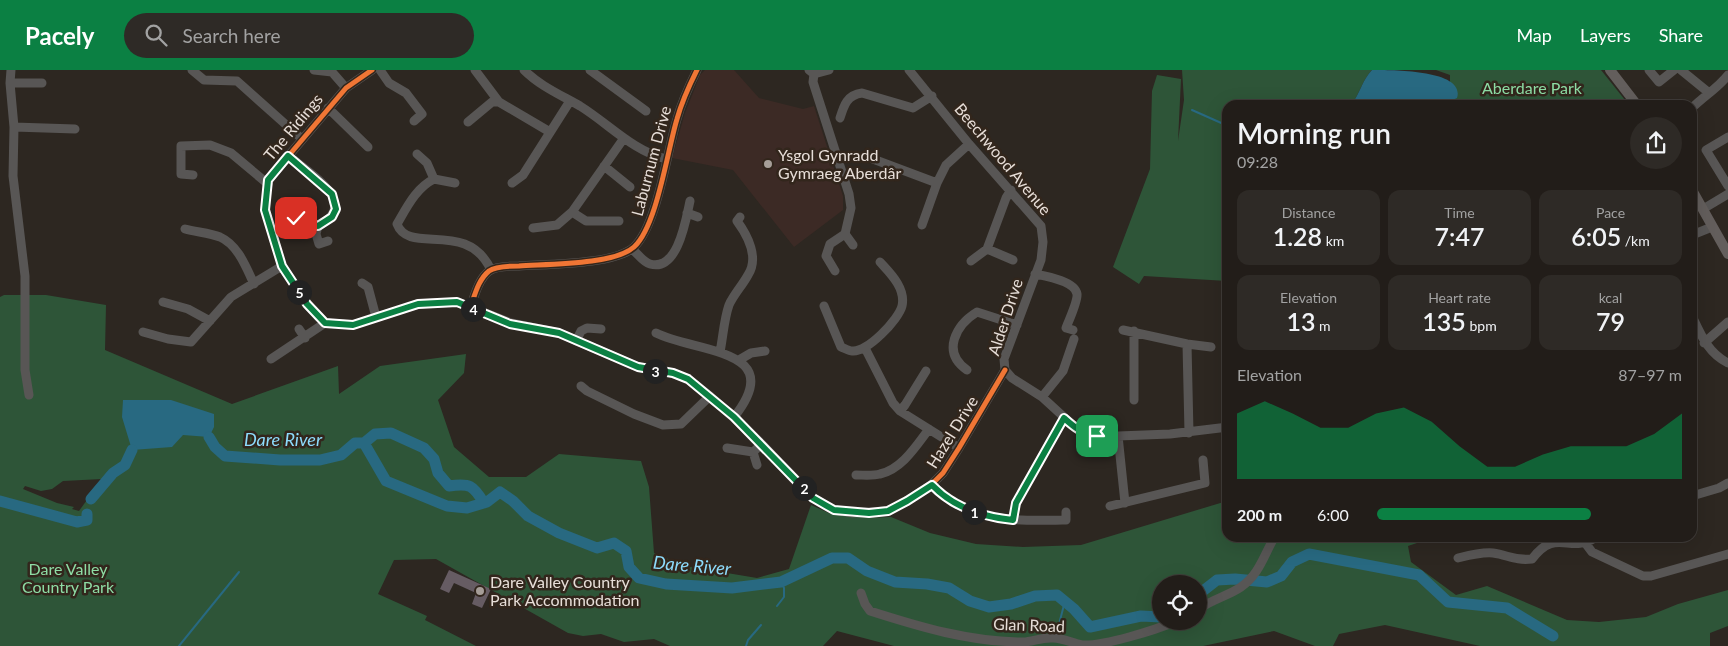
<!DOCTYPE html>
<html lang="en">
<head>
<meta charset="utf-8">
<style>
  :root { --surface:#221d19; --page:#2e2a26; --text:#f1f3f6; --muted:#a2a2a2; --line:#3f3b38; --accent:#0b8043 }
  body { margin:0; font-family:Lato,sans-serif; background:var(--page); color:var(--text); height:100vh; display:flex; flex-direction:column; font-size:19px; white-space:nowrap }
  * { box-sizing:border-box; margin:0 }
  p { font-size:16px; color:var(--muted) }
  .icon { flex:none; width:28px; height:28px; fill:none; stroke:currentColor; stroke-width:2; stroke-linecap:round; stroke-linejoin:round }
  .map { position:relative; flex:1; overflow:hidden }
  .side { position:absolute; left:1222px; top:30px; width:475px; height:442px; display:flex; flex-direction:column; background:var(--surface); border-radius:15px; box-shadow:0 5px 20px #0002,0 0 0 1px var(--line) }
  .side>* { flex:none }
  .fabs { position:absolute; left:1152px; top:505px; display:grid; gap:10px }
  .fabs a { display:grid; place-items:center; width:55px; height:55px; border-radius:50%; background:var(--surface); box-shadow:0 5px 20px #0002,0 0 0 1px var(--line); font-size:25px }
  .pin { position:absolute; display:grid; place-items:center; width:42px; height:42px; color:#fff; margin:-21px; border-radius:10px; box-shadow:0 2px 8px #0006 }
  .km { position:absolute; width:25px; height:25px; margin:-12px; border-radius:50%; background:#222; color:#fff; font-size:14px; line-height:25px; text-align:center }
  .round { display:grid; place-items:center; flex:none; width:52px; height:52px; border-radius:26px; background:var(--page) }
  .summary { display:flex; align-items:center; justify-content:space-between; height:85px; padding:0 15px }
  h1 { font-size:28px; font-weight:600; line-height:38px }
  .metrics { display:grid; grid-template-columns:repeat(3,1fr); gap:8px; height:85px; padding:5px 15px }
  .metrics div { display:grid; align-content:center; border-radius:12px; background:var(--page); text-align:center }
  .metrics b { font-size:25px; font-weight:600 }
  .metrics small { font-size:14px; font-weight:400 }
  .metrics p { font-size:14px }
  .chart { height:140px; padding:10px 15px }
  .chart p { display:flex; justify-content:space-between }
  .chart svg { width:100%; height:90px; margin-top:5px; fill:var(--accent); opacity:.7 }
  ul { padding:0 15px; list-style:none; font-size:16px }
  li { display:grid; grid-template-columns:80px 60px 1fr; align-items:center; height:38px }
  li i { height:12px; border-radius:6px; background:var(--accent) }
  header { display:flex; align-items:center; gap:30px; box-sizing:border-box; height:70px; padding:0 25px; background:var(--accent); color:#fff }
  header strong { font-size:24px }
  nav { display:flex; gap:28px; margin-inline-start:auto; font-size:18px }
  .search { width:350px; height:45px; background:var(--page); display:flex; align-items:center; gap:12px; box-sizing:border-box; padding:0 18px; border-radius:28px; color:var(--muted); font-size:19px }
  .map>svg:first-child { display:block }
  .education { fill:#3c2a25 }
  .green { fill:#2e5538; fill-rule:evenodd }
  .water { fill:#286981 }
  .lines { fill:none; stroke-linecap:round; stroke-linejoin:round }
  .stream { stroke:#286981; stroke-width:2 }
  .river { stroke:#286981; stroke-width:11 }
  .building { fill:#665c63 }
  .minor { stroke:#585655; stroke-width:9 }
  .major { stroke:#635e5c; stroke-width:10 }
  .cycleway-casing { stroke:#32261c; stroke-width:8 }
  .cycleway { stroke:#f07635; stroke-width:5 }
  .route-casing { stroke:#fff; stroke-width:10 }
  .route { stroke:#0b8043; stroke-width:6 }
  .poi-dot { fill:#a69e98; stroke:#32261c; stroke-width:2 }
  .labels { text-anchor:middle; stroke-width:5; stroke-linejoin:round; paint-order:stroke }
  .park-label { font-size:16px; fill:#8edda5; stroke:#32261c }
  .street-label { font-size:16px; fill:#e7ded8; stroke:#32261c }
  .poi-label { font-size:16px; fill:#e7ded8; stroke:#32261c; text-anchor:start }
  .water-label { font-size:18px; font-style:italic; fill:#8ddbfb; stroke:#32261c }
</style>
</head>
<body>
<header>
<strong>Pacely</strong>
<div class="search"><svg class="icon" aria-label="search" viewBox="0 0 24 24"><circle cx="10" cy="10" r="6"/><path d="M15 15l6 6"/></svg>Search here</div>
<nav><a>Map</a><a>Layers</a><a>Share</a></nav>
</header>
<div class="map">
<svg width="1728" height="576" viewBox="0 0 1728 576">
  <rect width="100%" height="100%" fill="#2d2721"/>
  <path class="education" d="M705 0H734L759 28 803 39 814 36 843 126V140L794 177 733 100 672 88 685 43 700 5Z"/>
  <path class="green" d="M1182 0H1372C1362 10 1360 24 1351 35H1228L1227 211 1144 206 1139 214 1113 197 1150 99 1152 21 1157 5 1181 9 1178 71 1184 30Z
    M1436 0H1601L1629 35H1441L1450 32V5Z
    M4 225H46L106 235 105 280 232 334 338 296 339 324 380 296 466 284 464 303 438 330 454 377 489 407H526L559 384 641 391 649 417 654 483 685 496 757 508 789 499 811 435 831 444 867 448 891 447 930 463 976 474 1023 477 1081 475 1227 431 1228 468H1432L1408 476 1411 492 1456 525 1487 516 1567 550 1599 552 1646 547 1678 534 1728 520V556L1710 563V576H1480L1385 555 1339 564 1333 576H1315L1274 561 1203 576H894L837 561 823 576H670L654 569 624 572 601 564 583 566 568 563 436 489 394 490 378 524 427 546 425 550 476 576H0V227ZM102 409 79 441 72 439 74 437 57 433 23 419 25 416 41 421 52 419 63 411ZM1161 514H1199V551H1161Z"/>
  <path class="water" d="M1372 0C1394 0 1466 0 1457 28L1441 35H1351C1360 24 1362 10 1372 0Z
    M123 330H171L214 344V357L209 367 183 365 172 377 132 380 122 347Z"/>
  <g class="lines">
    <path class="stream" d="M1192 40 1228 56
      M777 536 784 527V518L781 512
      M1058 558 1065 531
      M179 576 239 502
      M746 576 748 570 761 555"/>
    <path class="river" d="M209 367 215 377 225 386 280 390H320L341 385 355 373H364L386 411 447 436 467 438 487 432 500 422 513 431 528 446 559 463 597 478 614 473 626 481 629 497 639 508 666 514 732 518 781 512 832 488H848L867 501 895 512 927 514 949 518 970 531 989 537 1011 534 1035 526 1057 525 1074 539 1090 557 1141 546 1161 547
      M364 373 375 364 391 363 424 378 434 389 438 403 449 416C470 413 473 415 484 433
      M91 429 113 403 125 395 132 380
      M0 431 77 452 87 450V444
      M1199 524 1217 510 1235 509 1267 512 1281 506 1292 492 1309 484 1419 505 1448 532 1507 538 1553 566"/>
  </g>
  <path class="building" d="M449 500 491 519 482 538 472 534 476 523 454 513 449 523 440 519Z"/>
  <g class="lines">
    <path class="minor" d="M11 0 10 13 14 57 13 106 25 206V300L29 325
      M192 0 204 10 237 11 302 69
      M314 0 332 2 346 18
      M372 0 346 18 268 110 265 140 282 196 307 234 325 253 353 255 418 234 457 232 511 253 559 263 638 297 673 303 688 309 710 326 762 374 813 428 834 440 853 443 888 441 907 431 931 415 943 403 959 378 1005 300
      M380 0 389 13 406 23 422 44 414 51
      M475 0 499 32
      M524 0C540 16 561 25 580 36 609 54 633 81 666 89
      M590 0 646 41
      M809 0 814 4 829 0
      M909 0 969 74 1041 156 1043 172 1041 190 1004 289 1005 300
      M1649 0 1659 12 1674 0
      M1681 0 1708 22
      M814 4 813 12 849 124 851 138 845 164 830 174 826 186 835 201
      M10 13H42
      M328 38 368 77
      M1692 38C1704 26 1718 18 1728 5
      M840 48C844 35 847 25 862 23L913 38 932 26
      M468 52 492 32H499L550 62
      M14 57 75 59
      M1728 67 1706 80 1728 116
      M417 84 427 93 434 109 455 113
      M289 86C310 104 361 133 318 156L316 164 319 174 328 171
      M865 86 937 113
      M604 96 630 117
      M193 105 181 104V76L210 75 231 83 268 114
      M434 109C416 118 407 137 397 154 409 186 467 148 491 200
      M512 113 523 105 570 31
      M1703 139 1728 124
      M572 142 586 151H619
      M687 143 698 147
      M296 149 318 156
      M304 151 307 138
      M922 155 937 113 946 95 969 74
      M533 158 557 155 572 142 624 68
      M185 159C196 162 210 163 220 167 238 175 246 197 254 214
      M845 164 853 175
      M1692 165 1712 157
      M632 179C638 184 643 192 650 194 678 202 686 149 690 131
      M987 179 1013 190
      M971 191 987 179 1006 128 1011 120
      M1035 204C1045 206 1075 211 1077 224 1078 231 1069 250 1066 258L1073 260
      M362 213 368 217 376 247
      M163 232 188 239 210 251
      M824 236 841 277C844 278 849 281 852 281 867 283 899 249 902 236 906 218 890 203 880 192
      M470 238C475 225 478 210 489 201 496 196 511 196 519 196 547 194 614 195 634 177 657 156 667 82 677 49 682 31 689 16 697 0
      M1692 246C1701 265 1708 283 1728 293
      M299 259 305 268
      M1123 260 1187 274 1211 277
      M1134 261V330
      M143 262 168 269 191 272 231 227 282 196
      M656 263C696 283 789 278 734 347
      M576 271 581 261 587 258 601 259
      M1704 273 1728 252
      M1187 274 1189 363
      M865 278 893 333 900 341 959 378
      M720 282C723 267 724 249 729 235 734 224 742 216 748 205 759 188 748 166 737 151L740 147
      M271 289 325 253
      M739 290 751 283 765 281
      M967 300C941 282 956 255 977 242L1017 255
      M1005 300 1012 308 1042 327 1077 359 1086 364 1118 366 1170 364 1228 357
      M581 316 587 321 634 344 663 355 681 354 710 326
      M1042 327 1063 301 1074 269
      M900 341 905 335 926 301
      M1118 366 1125 433
      M727 378 753 382 762 374
      M753 382 757 395
      M856 405C864 405 873 406 880 404 902 399 916 376 929 359
      M931 415C969 453 1017 451 1066 450V442
      M1692 426 1719 418 1728 413
      M1110 436 1205 413 1203 390
      M1013 450 1016 433 1064 348
      M1586 474 1592 482 1643 506H1651L1728 484
      M1458 488C1470 485 1481 482 1493 483 1508 485 1515 491 1532 489 1556 457 1569 484 1595 468
      M861 523 865 534 870 541C920 557 970 572 1023 572 1032 572 1042 567 1053 568 1063 568 1072 573 1082 575 1105 576 1155 560 1177 551
      M1199 539C1212 529 1228 526 1241 517 1259 505 1264 485 1274 468"/>
    <path class="major" d="M1610 0 1637 35
      M1692 120 1728 184"/>
    <g class="cycleway-casing">
      <path id="cycleway" d="M372 0 346 18 268 110 265 140 282 196 307 234 325 253 353 255 418 234 457 232 511 253 559 263 638 297 673 303 688 309 710 326 762 374 813 428 834 440 853 443 888 441 907 431 931 415 943 403 959 378 1005 300
        M470 238C475 225 478 210 489 201 496 196 511 196 519 196 547 194 614 195 634 177 657 156 667 82 677 49 682 31 689 16 697 0"/>
    </g>
    <use href="#cycleway" class="cycleway"/>
  </g>
  <g class="lines">
    <g class="route-casing">
      <path id="route" d="M296 148 318 156 332 147 336 139 332 124 288 86 268 110 265 140 282 196 307 234 325 253 353 255 418 234 457 232 510 254 559 263 638 297 673 303 688 309 734 347 813 428 834 440 869 443 888 441 907 431 932 415C953 437 983 447 1013 450L1016 433 1064 348C1075 358 1083 364 1097 366"/>
    </g>
    <use href="#route" class="route"/>
  </g>
  <g class="poi-dot">
    <circle cx="768" cy="94" r="5"/>
    <circle cx="480" cy="521" r="5"/>
  </g>
  <g class="labels">
    <g class="park-label">
      <text x="1532" y="24">Aberdare Park</text>
      <text x="68" y="505">Dare Valley<tspan x="68" dy="18">Country Park</tspan></text>
    </g>
    <g class="street-label">
      <text transform="translate(293 57) rotate(-50)" y="6">The Ridings</text>
      <text transform="translate(1003 89) rotate(50)" y="6">Beechwood Avenue</text>
      <text transform="translate(651 91) rotate(-75)" y="6">Laburnum Drive</text>
      <text transform="translate(1005 247) rotate(-72)" y="6">Alder Drive</text>
      <text transform="translate(952 362) rotate(-58)" y="6">Hazel Drive</text>
      <text transform="translate(1029 555) rotate(2)" y="6">Glan Road</text>
    </g>
    <g class="poi-label">
      <text x="778" y="91">Ysgol Gynradd<tspan x="778" dy="18">Gymraeg Aberdâr</tspan></text>
      <text x="490" y="518">Dare Valley Country<tspan x="490" dy="18">Park Accommodation</tspan></text>
    </g>
    <g class="water-label">
      <text x="283" y="376">Dare River</text>
      <text transform="translate(692 496) rotate(5)" y="6">Dare River</text>
    </g>
  </g>
</svg>
<div class="fabs">
<a><svg class="icon" aria-label="locate" viewBox="0 0 24 24"><circle cx="12" cy="12" r="6"/><path d="M12 2v4M12 18v4M2 12h4M18 12h4"/></svg></a>
</div>
<div class="pin" style="left:1097px;top:366px;background:#1e9e55"><svg class="icon" aria-label="arrive" viewBox="0 0 24 24"><path d="M6 21V4h12l-3 4 3 4H6"/></svg></div>
<div class="pin" style="left:296px;top:148px;background:#d93025"><svg class="icon" aria-label="check" viewBox="0 0 24 24"><path d="M5 12l5 5 9-10"/></svg></div>
<b class="km" style="left:974px;top:442px">1</b>
<b class="km" style="left:804px;top:418px">2</b>
<b class="km" style="left:655px;top:301px">3</b>
<b class="km" style="left:473px;top:239px">4</b>
<b class="km" style="left:299px;top:222px">5</b>
<section class="side">
<div class="summary"><div><h1>Morning run</h1><p>09:28</p></div><a class="round"><svg class="icon" aria-label="share" viewBox="0 0 24 24"><path d="M12 15V3M7 8l5-5 5 5M5 13v7h14v-7"/></svg></a></div>
<div class="metrics">
<div><p>Distance</p><b>1.28<small> km</small></b></div>
<div><p>Time</p><b>7:47</b></div>
<div><p>Pace</p><b>6:05<small> /km</small></b></div>
</div>
<div class="metrics">
<div><p>Elevation</p><b>13<small> m</small></b></div>
<div><p>Heart rate</p><b>135<small> bpm</small></b></div>
<div><p>kcal</p><b>79</b></div>
</div>
<div class="chart"><p><span>Elevation</span>87–97 m</p>
<svg viewBox="0 0 160 44" preserveAspectRatio="none"><path d="M0 44V12L10 6L20 12L30 19L40 19L50 12L60 9L70 16L80 28L90 38L100 38L110 32L120 28L130 28L140 28L150 22L160 12V44z"/></svg>
</div>
<ul>
<li><b>200 m</b>6:00<i style="width:70%"></i></li>
</ul>
</section>
</div>
</body>
</html>
